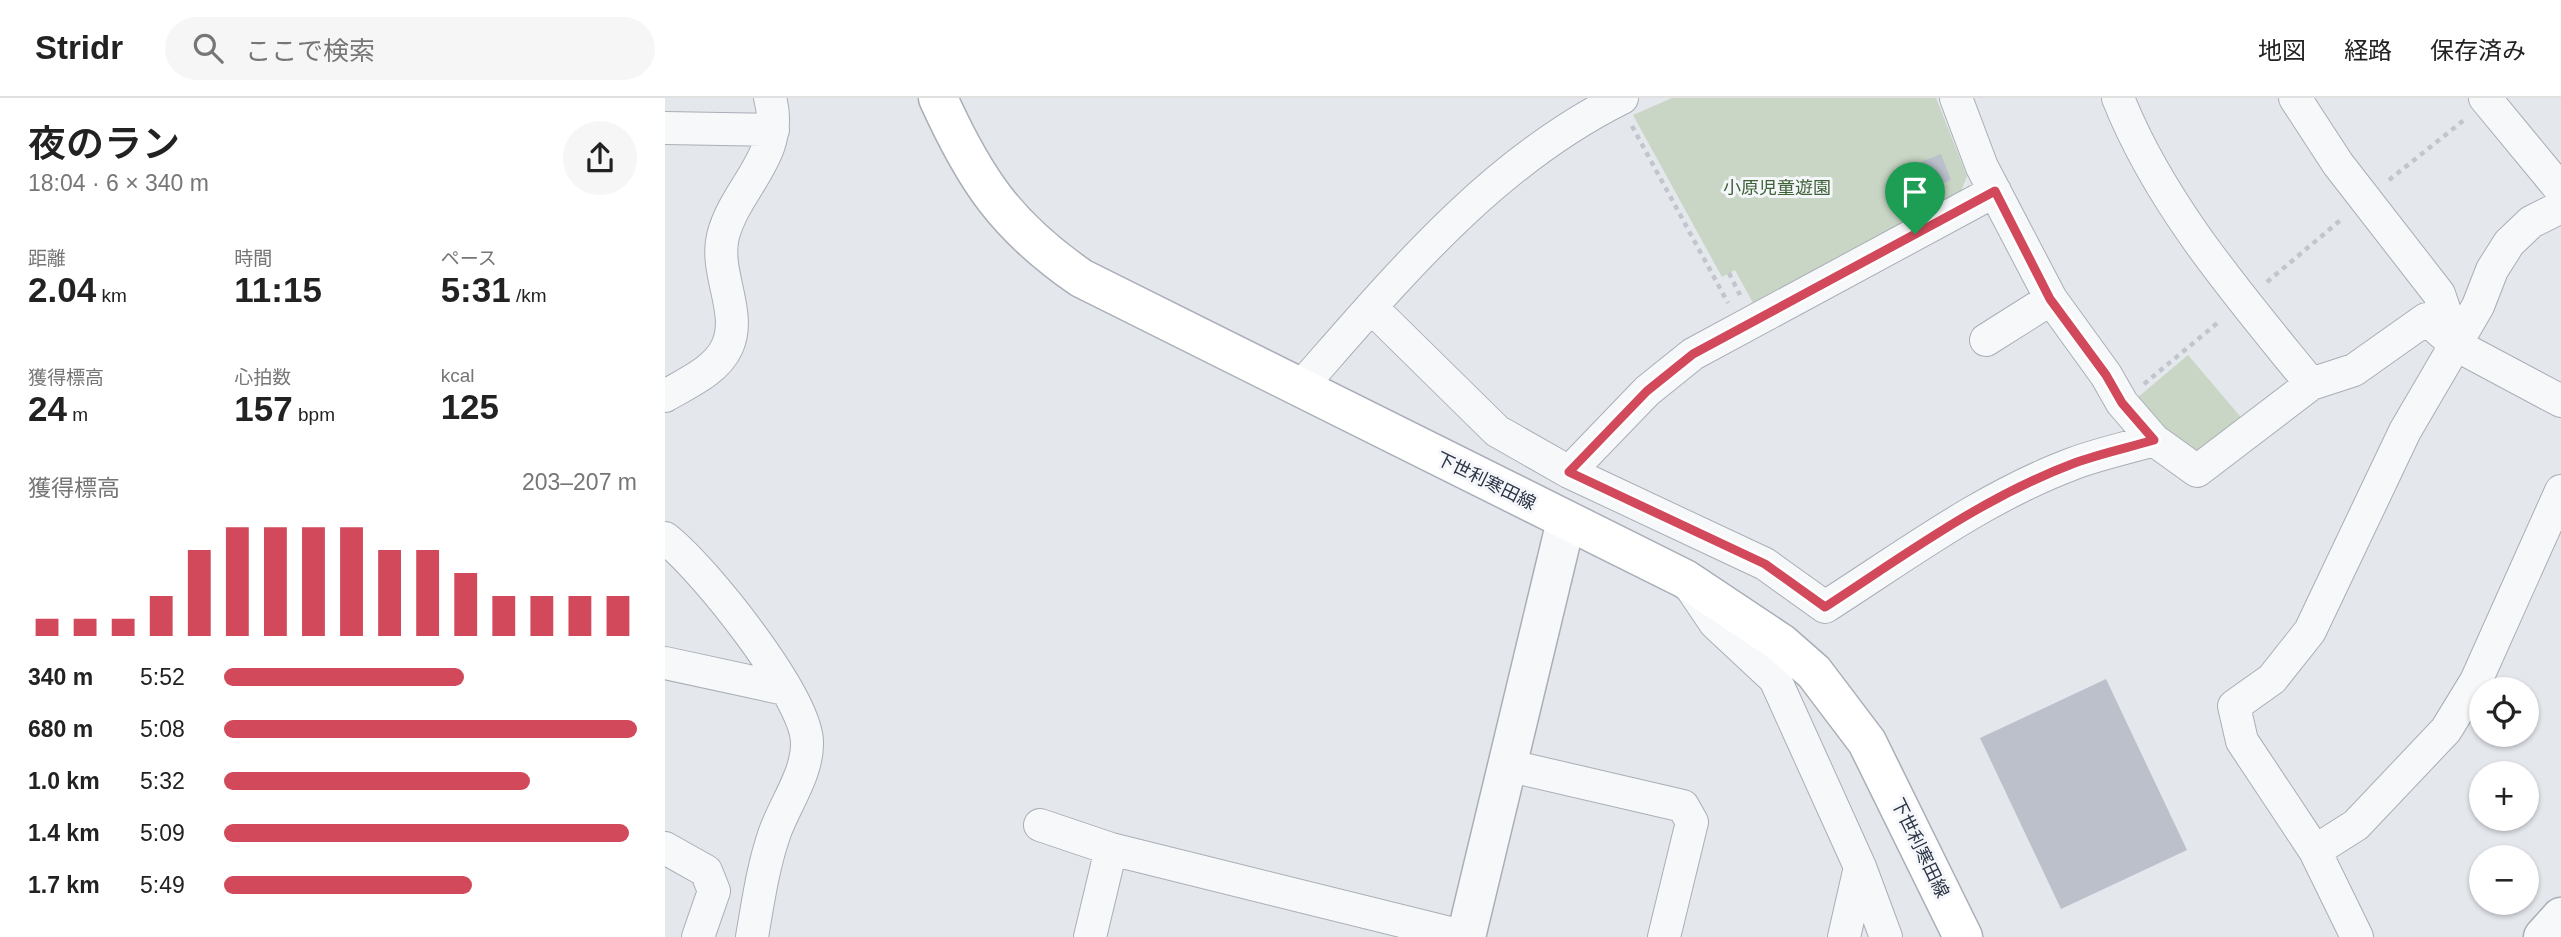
<!DOCTYPE html>
<html lang="ja">
<head>
<meta charset="utf-8">
<style>
  :root { --surface:#fff; --page:#f6f6f6; --text:#222; --muted:#767676; --line:#e0e0e0; --accent:#d1495b }
  body { margin:0; font-family:Helvetica,"Noto Sans JP",sans-serif; background:var(--page); color:var(--text); height:100vh; display:flex; flex-direction:column; font-size:26px; white-space:nowrap }
  * { box-sizing:border-box; margin:0 }
  p { font-size:23px; color:var(--muted) }
  .icon { flex:none; width:38px; height:38px; fill:none; stroke:currentColor; stroke-width:2; stroke-linecap:round; stroke-linejoin:round }
  .map { position:relative; flex:1; overflow:hidden }
  .panel { display:flex; flex-direction:column; background:var(--surface); width:665px }
  .panel>* { flex:none }
  .fabs { position:absolute; left:1804px; top:579px; display:grid; gap:14px }
  .fabs a { display:grid; place-items:center; width:70px; height:70px; border-radius:50%; background:var(--surface); box-shadow:0 2px 5px #0004; font-size:35px }
  .pin { position:absolute; display:grid; place-items:center; width:60px; height:60px; color:#fff; margin:-72px -30px; border-radius:50% 50% 50% 0; rotate:-45deg; box-shadow:0 0 7px #0007 }
  .pin .icon { rotate:45deg }
  .round { display:grid; place-items:center; flex:none; width:74px; height:74px; border-radius:37px; background:var(--page) }
  .summary { display:flex; align-items:center; justify-content:space-between; height:119px; padding:0 28px }
  h1 { font-size:38px; font-weight:600; line-height:52px }
  .metrics { display:grid; grid-template-columns:repeat(3,1fr); gap:10px; height:119px; padding:7px 28px }
  .metrics div { display:grid; align-content:center }
  .metrics b { font-size:35px; font-weight:600 }
  .metrics small { font-size:19px; font-weight:400 }
  .metrics p { font-size:19px }
  .chart { height:196px; padding:14px 28px }
  .chart p { display:flex; justify-content:space-between }
  .chart svg { width:100%; height:126px; margin-top:7px; stroke:var(--accent); stroke-width:6 }
  ul { padding:0 28px; list-style:none; font-size:23px }
  li { display:grid; grid-template-columns:112px 84px 1fr; align-items:center; height:52px }
  li i { height:18px; border-radius:9px; background:var(--accent) }
  header { display:flex; align-items:center; gap:42px; box-sizing:border-box; height:98px; padding:0 35px; background:var(--surface); border-bottom:2px solid var(--line) }
  header strong { font-size:33px }
  nav { display:flex; gap:38px; margin-inline-start:auto; font-size:24px }
  .search { width:490px; height:63px; background:var(--page); display:flex; align-items:center; gap:18px; box-sizing:border-box; padding:0 24px; border-radius:38px; color:var(--muted); font-size:26px }
  main { display:flex; flex:1; min-height:0 }
  .map>svg:first-child { display:block }
  .green { fill:#c9d6c5 }
  .building { fill:#bbc0ca }
  .lines { fill:none; stroke-linecap:round; stroke-linejoin:round }
  .minor-casing { stroke:#a9aeb7; stroke-width:34 }
  .tertiary-casing { stroke:#a9aeb7; stroke-width:41 }
  .secondary-casing { stroke:#a9aeb7; stroke-width:41 }
  .path { stroke:#c2c5cb; stroke-width:4.5; stroke-dasharray:5 5; stroke-linecap:butt }
  .minor { stroke:#f7f8fa; stroke-width:32 }
  .tertiary { stroke:#f7f8fa; stroke-width:38 }
  .secondary { stroke:#fff; stroke-width:38 }
  .route-casing { stroke:#fff; stroke-width:14 }
  .route { stroke:#d1495b; stroke-width:9 }
  .labels { text-anchor:middle; stroke-width:6; stroke-linejoin:round; paint-order:stroke }
  .park-label { font-size:18px; fill:#3f6138; stroke:#f4f6f9 }
  .street-label { font-size:18px; fill:#2b3445; stroke:#f4f6f9 }
</style>
</head>
<body>
<header>
<strong>Stridr</strong>
<div class="search"><svg class="icon" aria-label="search" viewBox="0 0 24 24"><circle cx="10" cy="10" r="6"/><path d="M15 15l6 6"/></svg>ここで検索</div>
<nav><a>地図</a><a>経路</a><a>保存済み</a></nav>
</header>
<main>
<section class="panel">
<div class="summary"><div><h1>夜のラン</h1><p>18:04 · 6 × 340 m</p></div><a class="round"><svg class="icon" aria-label="share" viewBox="0 0 24 24"><path d="M12 15V3M7 8l5-5 5 5M5 13v7h14v-7"/></svg></a></div>
<div class="metrics">
<div><p>距離</p><b>2.04<small> km</small></b></div>
<div><p>時間</p><b>11:15</b></div>
<div><p>ペース</p><b>5:31<small> /km</small></b></div>
</div>
<div class="metrics">
<div><p>獲得標高</p><b>24<small> m</small></b></div>
<div><p>心拍数</p><b>157<small> bpm</small></b></div>
<div><p>kcal</p><b>125</b></div>
</div>
<div class="chart"><p><span>獲得標高</span>203–207 m</p>
<svg viewBox="0 0 160 44" preserveAspectRatio="none"><path d="M5 44V38M15 44V38M25 44V38M35 44V30M45 44V14M55 44V6M65 44V6M75 44V6M85 44V6M95 44V14M105 44V14M115 44V22M125 44V30M135 44V30M145 44V30M155 44V30"/></svg>
</div>
<ul>
<li><b>340 m</b>5:52<i style="width:58%"></i></li>
<li><b>680 m</b>5:08<i style="width:100%"></i></li>
<li><b>1.0 km</b>5:32<i style="width:74%"></i></li>
<li><b>1.4 km</b>5:09<i style="width:98%"></i></li>
<li><b>1.7 km</b>5:49<i style="width:60%"></i></li>
</ul>
</section>
<div class="map">
<svg width="1896" height="839" viewBox="0 0 1896 839">
  <rect width="100%" height="100%" fill="#e4e7ec"/>
  <path class="green" d="M1007 0H1271L1302 78 1295 96 1088 205 1070 172 1057 179 968 17Z
    M1523 257 1580 324 1526 360 1472 300Z"/>
  <path class="building" d="M1276 56 1286 82 1266 90 1256 64Z
    M1441 581 1522 752 1396 811 1315 640Z"/>
  <g class="lines">
    <g class="minor-casing">
      <path id="minor" d="M1291 0 1317 69 1386 201 1441 277 1457 305 1489 342
        M1453 0C1496 108 1574 197 1646 286
        M1630 0 1673 66 1774 196 1791 246
        M1820 0 1896 92
        M0 30 108 32
        M706 209 832 333 904 374 1100 466 1160 509C1240 458 1317 400 1407 366 1433 356 1462 350 1489 342L1532 373 1646 286 1689 272 1761 221 1791 247 1896 303
        M1321 242 1386 201
        M634 291C730 182 824 66 957 0
        M0 298C22 285 51 273 62 249 78 215 49 175 58 138 71 88 121 57 105 0
        M904 374 982 293 1028 256 1330 93
        M0 440C38 469 141 598 142 644 143 675 120 706 110 734 98 768 93 804 87 839
        M1025 488 1050 525 1110 581 1195 769 1221 839
        M0 565 120 591
        M841 667 1018 708 1027 724 999 839
        M375 727 446 751 801 839
        M0 750 41 773 49 793 33 839
        M1650 753 1691 727 1781 632 1811 583 1896 393
        M425 839 446 751
        M1179 839 1195 769
        M1692 839 1650 753 1577 643 1569 608 1607 581 1645 533 1740 333 1813 208 1827 172 1844 145 1866 124 1896 109"/>
    </g>
    <g class="tertiary-casing">
      <path id="tertiary" d="M801 839 901 423
        M1878 839 1896 819"/>
    </g>
    <g class="secondary-casing">
      <path id="secondary" d="M273 0C310 82 341 128 416 180L1020 481 1116 545 1149 574 1202 644 1298 839"/>
    </g>
    <path class="path" d="M967 28 1063 205
      M1724 82 1799 22
      M1064 175 1075 197
      M1602 184 1678 120
      M1479 286 1556 222"/>
    <use href="#minor" class="minor"/>
    <use href="#tertiary" class="tertiary"/>
    <use href="#secondary" class="secondary"/>
  </g>
  <g class="lines">
    <g class="route-casing">
      <path id="route" d="M1330 93 1385 201 1441 277 1457 305 1489 342C1462 350 1433 356 1407 366 1317 400 1240 457 1160 509L1100 466 904 374 982 293 1028 256Z"/>
    </g>
    <use href="#route" class="route"/>
  </g>
  <g class="labels">
    <g class="park-label">
      <text x="1112" y="96">小原児童遊園</text>
    </g>
    <g class="street-label">
      <text transform="translate(821 383) rotate(26)" y="6">下世利寒田線</text>
      <text transform="translate(1255 750) rotate(64)" y="6">下世利寒田線</text>
    </g>
  </g>
</svg>
<div class="fabs">
<a><svg class="icon" aria-label="locate" viewBox="0 0 24 24"><circle cx="12" cy="12" r="6"/><path d="M12 2v4M12 18v4M2 12h4M18 12h4"/></svg></a>
<a>+</a>
<a>−</a>
</div>
<div class="pin" style="left:1250px;top:136px;background:#1e9e55"><svg class="icon" aria-label="arrive" viewBox="0 0 24 24"><path d="M6 21V4h12l-3 4 3 4H6"/></svg></div>
</div>
</main>
</body>
</html>
